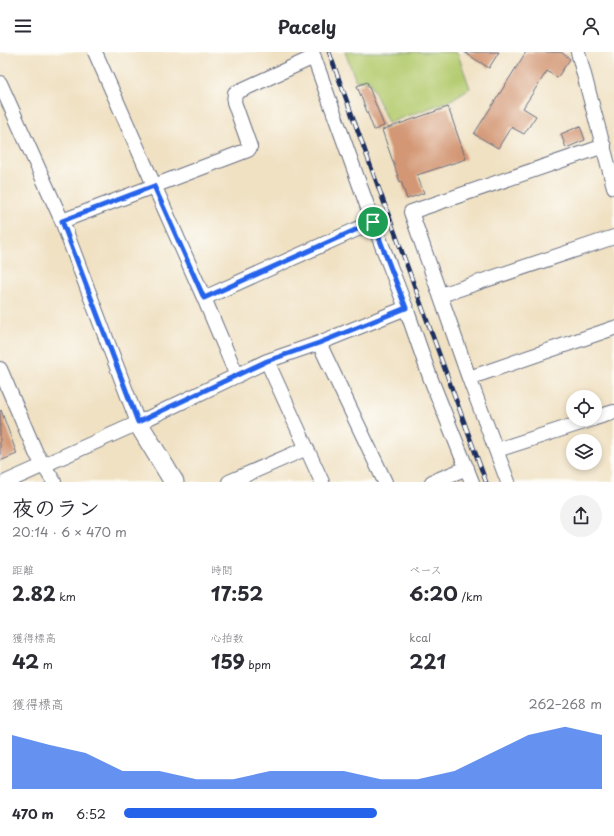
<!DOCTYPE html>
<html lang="ja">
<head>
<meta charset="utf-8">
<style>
  :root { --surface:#fff; --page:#f2f2f3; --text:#2b2b33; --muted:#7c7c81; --accent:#2563eb }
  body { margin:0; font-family:"Playpen Sans","Klee One",sans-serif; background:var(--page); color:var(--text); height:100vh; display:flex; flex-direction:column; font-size:15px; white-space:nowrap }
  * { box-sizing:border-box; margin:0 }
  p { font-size:13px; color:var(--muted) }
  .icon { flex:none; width:22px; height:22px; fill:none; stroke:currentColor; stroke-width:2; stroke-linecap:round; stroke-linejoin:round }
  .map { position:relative; height:430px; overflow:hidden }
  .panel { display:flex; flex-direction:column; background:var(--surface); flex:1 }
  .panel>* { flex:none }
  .fabs { position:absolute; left:566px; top:338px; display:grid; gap:8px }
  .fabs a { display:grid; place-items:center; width:36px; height:36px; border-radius:50%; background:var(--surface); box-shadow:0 2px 6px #0003; font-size:20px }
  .pin { position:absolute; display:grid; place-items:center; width:34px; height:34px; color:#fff; margin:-17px; border:2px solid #fff; border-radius:50%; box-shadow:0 1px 4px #0007 }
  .round { display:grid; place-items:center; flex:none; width:42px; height:42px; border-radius:21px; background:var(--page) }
  .overview { display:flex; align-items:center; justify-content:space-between; height:68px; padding:0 12px }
  h1 { font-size:22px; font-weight:700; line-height:30px }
  .stats { display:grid; grid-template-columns:repeat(3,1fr); gap:6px; height:68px; padding:4px 12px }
  .stats div { display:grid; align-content:center }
  .stats b { font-size:20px; font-weight:700 }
  .stats small { font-size:11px; font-weight:400 }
  .stats p { font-size:11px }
  .chart { height:112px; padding:8px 12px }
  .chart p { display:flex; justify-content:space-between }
  .chart svg { width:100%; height:72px; margin-top:4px; fill:var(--accent); opacity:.7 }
  ul { padding:0 12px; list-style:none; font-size:13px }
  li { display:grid; grid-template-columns:64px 48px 1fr; align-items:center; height:30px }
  li i { height:10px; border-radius:5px; background:var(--accent) }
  header { display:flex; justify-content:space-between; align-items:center; height:52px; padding:0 12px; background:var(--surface); font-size:18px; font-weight:700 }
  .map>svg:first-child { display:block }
  .green { fill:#b5cc71; stroke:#687e68 }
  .building { fill:#d39774 }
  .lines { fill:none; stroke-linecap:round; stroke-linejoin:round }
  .street-casing { stroke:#666d81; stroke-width:16 }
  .secondary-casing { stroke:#666d81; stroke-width:21 }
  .street { stroke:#fff; stroke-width:14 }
  .secondary { stroke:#fff; stroke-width:19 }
  .rail-casing { stroke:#1b2f5e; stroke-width:4.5 }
  .rail { stroke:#fdfcf7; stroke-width:3; stroke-dasharray:9; stroke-linecap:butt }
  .route-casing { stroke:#fff; stroke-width:8 }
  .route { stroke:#2563eb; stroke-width:5 }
</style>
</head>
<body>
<header><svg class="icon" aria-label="menu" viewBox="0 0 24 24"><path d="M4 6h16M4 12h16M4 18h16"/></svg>Pacely<svg class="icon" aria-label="person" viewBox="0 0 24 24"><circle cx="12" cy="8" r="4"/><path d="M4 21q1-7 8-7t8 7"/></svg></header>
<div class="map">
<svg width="614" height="430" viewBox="0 0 614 430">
  <rect width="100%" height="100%" fill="#fdfcf7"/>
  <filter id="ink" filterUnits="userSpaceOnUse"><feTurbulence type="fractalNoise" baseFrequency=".025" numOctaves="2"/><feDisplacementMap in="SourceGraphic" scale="8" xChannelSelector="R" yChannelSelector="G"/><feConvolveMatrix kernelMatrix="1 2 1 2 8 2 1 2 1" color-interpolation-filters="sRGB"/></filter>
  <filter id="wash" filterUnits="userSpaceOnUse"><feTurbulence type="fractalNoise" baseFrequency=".012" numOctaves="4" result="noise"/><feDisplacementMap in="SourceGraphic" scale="16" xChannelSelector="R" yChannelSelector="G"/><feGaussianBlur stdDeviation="0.9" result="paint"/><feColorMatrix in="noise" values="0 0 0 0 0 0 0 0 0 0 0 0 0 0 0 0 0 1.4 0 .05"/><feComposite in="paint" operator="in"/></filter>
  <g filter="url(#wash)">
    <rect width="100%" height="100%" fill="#f0e1c3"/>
    <path class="green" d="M345 0H457L470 36 449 49 388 71 370 29H356Z"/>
    <g id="blocks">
      <path class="building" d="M464 0H499L489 16Z
        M526 0H561L570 7 557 26 547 19 523 56 536 64 524 82 511 75 498 96 474 82Z
        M367 30 384 74 374 78 357 34Z
        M448 55 466 107 417 123 424 141 407 147 401 129 400 130 382 78Z
        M580 74 585 88 566 96 561 82Z
        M1 358 17 402 0 409V359Z"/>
    </g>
  </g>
  <g filter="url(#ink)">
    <use href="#blocks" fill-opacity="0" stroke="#666d81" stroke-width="1"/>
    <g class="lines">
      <g class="street-casing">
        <path id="street" d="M95 0 204 246 237 324
          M312 0 373 170 406 256 430 325 472 430
          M578 0 614 135
          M0 31 62 169 138 371
          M62 169 248 98 250 95 234 50 235 41 314 5
          M441 243 614 185
          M204 246 373 170
          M319 291 385 430
          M267 309 322 430
          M0 317 36 401 54 430
          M469 326 614 276
          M595 366 614 360
          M497 398 593 367
          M6 430 138 371 267 309 319 291 406 256
          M229 430 307 396
          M432 430 467 416
          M508 430 469 326 411 160 604 94"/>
      </g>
      <g class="secondary-casing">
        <path id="secondary" d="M138 371 174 430"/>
      </g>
      <use href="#street" class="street"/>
      <use href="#secondary" class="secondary"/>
      <g class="rail-casing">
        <path id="rail" d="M329 0 486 430"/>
      </g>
      <use href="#rail" class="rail"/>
    </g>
  </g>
  <g class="lines" filter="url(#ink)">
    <g class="route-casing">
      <path id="route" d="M154 134 204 246 373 170 406 256 319 291 267 309 138 370 62 169Z"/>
    </g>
    <use href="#route" class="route"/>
  </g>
</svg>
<div class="fabs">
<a><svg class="icon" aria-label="locate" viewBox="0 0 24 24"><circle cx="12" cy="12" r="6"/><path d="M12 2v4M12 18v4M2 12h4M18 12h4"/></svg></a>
<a><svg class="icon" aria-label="layers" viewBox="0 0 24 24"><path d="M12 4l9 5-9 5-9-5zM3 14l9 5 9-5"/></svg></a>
</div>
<div class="pin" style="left:373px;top:170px;background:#1e9e55"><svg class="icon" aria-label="arrive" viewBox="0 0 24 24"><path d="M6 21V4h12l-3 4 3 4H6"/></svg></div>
</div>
<section class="panel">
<div class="overview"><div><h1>夜のラン</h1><p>20:14 · 6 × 470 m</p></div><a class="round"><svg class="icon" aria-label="share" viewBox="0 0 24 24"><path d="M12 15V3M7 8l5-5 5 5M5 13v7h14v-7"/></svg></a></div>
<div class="stats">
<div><p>距離</p><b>2.82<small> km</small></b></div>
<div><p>時間</p><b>17:52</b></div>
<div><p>ペース</p><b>6:20<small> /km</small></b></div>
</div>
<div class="stats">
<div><p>獲得標高</p><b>42<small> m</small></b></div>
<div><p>心拍数</p><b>159<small> bpm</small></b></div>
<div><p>kcal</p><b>221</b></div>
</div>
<div class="chart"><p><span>獲得標高</span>262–268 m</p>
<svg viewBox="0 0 160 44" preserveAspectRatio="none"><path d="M0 44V11L10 17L20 22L30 33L40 33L50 38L60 38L70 33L80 33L90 33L100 38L110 38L120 33L130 22L140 11L150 6L160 11V44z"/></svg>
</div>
<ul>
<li><b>470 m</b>6:52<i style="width:53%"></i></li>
</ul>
</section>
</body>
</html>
